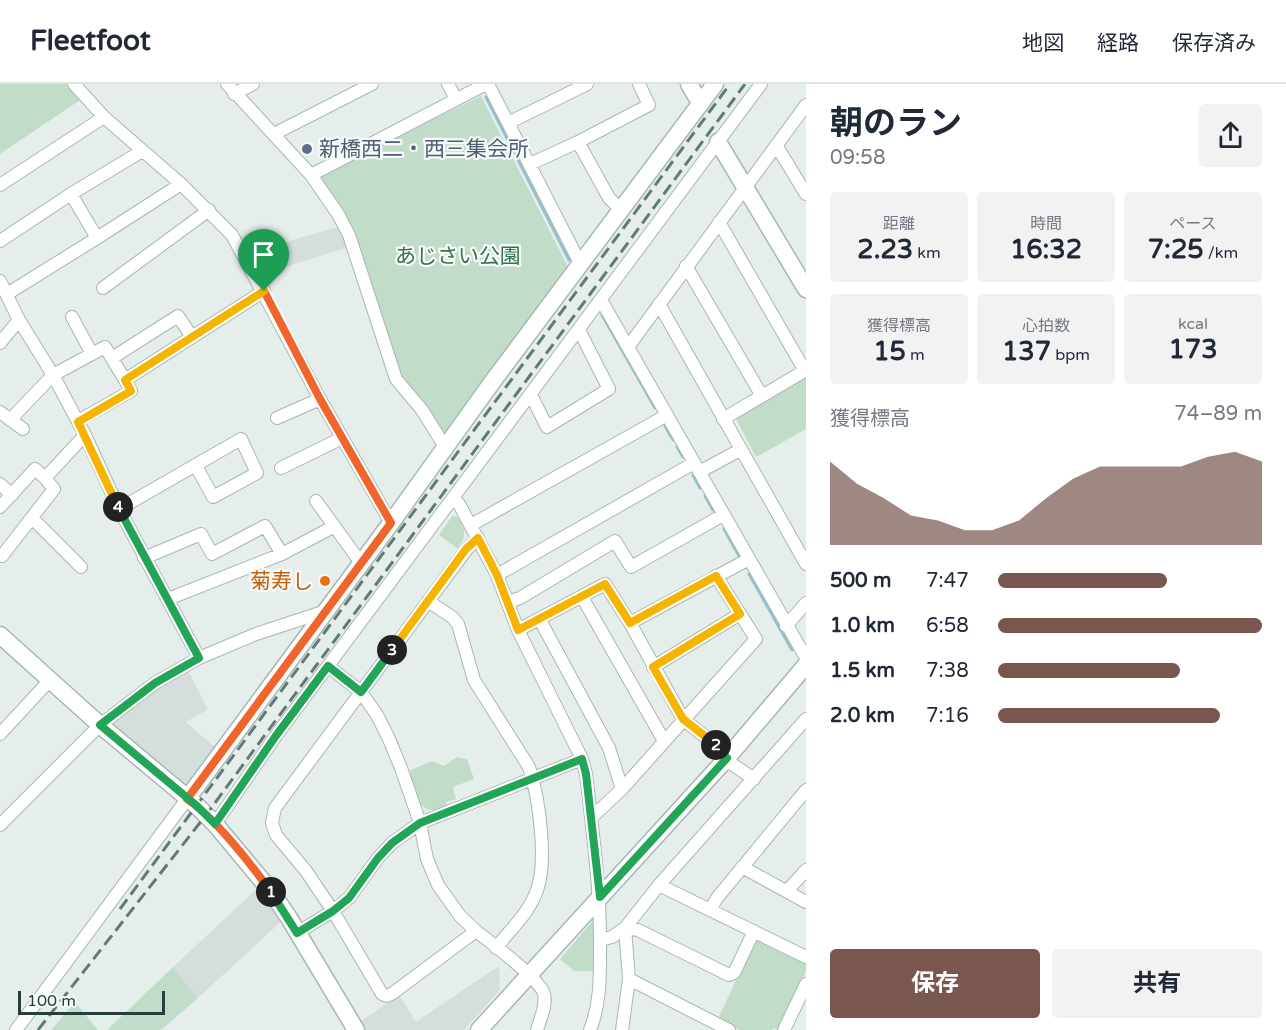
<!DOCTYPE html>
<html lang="ja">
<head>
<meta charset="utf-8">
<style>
  :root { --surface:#fff; --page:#f2f2f3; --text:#1f2937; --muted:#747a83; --line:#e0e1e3; --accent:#79574e }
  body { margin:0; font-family:"Varela Round","Noto Sans JP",sans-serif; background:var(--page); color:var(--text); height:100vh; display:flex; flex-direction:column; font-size:22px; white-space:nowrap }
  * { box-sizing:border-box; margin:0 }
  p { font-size:20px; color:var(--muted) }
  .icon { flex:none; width:33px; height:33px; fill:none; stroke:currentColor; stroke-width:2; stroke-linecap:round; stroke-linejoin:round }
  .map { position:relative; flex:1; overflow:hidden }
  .side { display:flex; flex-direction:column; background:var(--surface); width:480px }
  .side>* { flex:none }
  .scale { position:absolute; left:18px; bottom:15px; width:147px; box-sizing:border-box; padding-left:6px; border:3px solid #263f3a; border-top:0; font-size:16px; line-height:21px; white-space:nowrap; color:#263f3a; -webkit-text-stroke:4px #f7faf9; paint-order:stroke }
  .pin { position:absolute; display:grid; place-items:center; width:51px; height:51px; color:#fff; margin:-62px -26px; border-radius:50% 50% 50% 0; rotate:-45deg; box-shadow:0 0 6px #0007 }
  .pin .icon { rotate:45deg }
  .km { position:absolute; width:30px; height:30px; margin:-15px; border-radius:50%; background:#222; color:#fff; font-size:16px; line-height:30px; text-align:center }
  .round { display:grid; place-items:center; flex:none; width:63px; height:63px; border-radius:6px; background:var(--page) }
  .overview { display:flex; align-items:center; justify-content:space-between; height:102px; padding:0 24px }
  h1 { font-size:33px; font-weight:700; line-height:45px }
  .stats { display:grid; grid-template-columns:repeat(3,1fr); gap:9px; height:102px; padding:6px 24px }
  .stats div { display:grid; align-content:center; border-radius:6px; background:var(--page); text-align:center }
  .stats b { font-size:26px; font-weight:700 }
  .stats small { font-size:16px; font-weight:400 }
  .stats p { font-size:16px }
  .chart { height:168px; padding:12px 24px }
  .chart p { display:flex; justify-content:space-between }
  .chart svg { width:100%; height:108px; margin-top:6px; fill:var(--accent); opacity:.7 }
  .cta { display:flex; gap:12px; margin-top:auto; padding:12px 24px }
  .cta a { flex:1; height:69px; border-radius:6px; background:var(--accent); color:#fff; font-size:24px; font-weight:700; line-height:69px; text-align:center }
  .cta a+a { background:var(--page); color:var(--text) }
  ul { padding:0 24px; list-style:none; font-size:20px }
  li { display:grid; grid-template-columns:96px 72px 1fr; align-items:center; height:45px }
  li i { height:15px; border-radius:8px; background:var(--accent) }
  header { display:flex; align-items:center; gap:36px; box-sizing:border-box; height:84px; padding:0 30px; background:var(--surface); border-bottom:2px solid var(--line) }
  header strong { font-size:28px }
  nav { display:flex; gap:33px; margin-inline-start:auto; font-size:21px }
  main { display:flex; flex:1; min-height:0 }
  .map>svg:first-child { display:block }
  .built { fill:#d4deda }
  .green { fill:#c1ddca }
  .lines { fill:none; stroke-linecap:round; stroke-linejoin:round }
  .stream { stroke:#93c1ce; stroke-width:3 }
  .street-casing { stroke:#a9b6b2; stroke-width:14 }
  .secondary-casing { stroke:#a5b9b3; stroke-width:19 }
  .street { stroke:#fff; stroke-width:12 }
  .secondary { stroke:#fff; stroke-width:16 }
  .rail { stroke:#617a75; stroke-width:3; stroke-dasharray:12 6; stroke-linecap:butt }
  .split-1-casing { stroke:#fff; stroke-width:12 }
  .split-2-casing { stroke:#fff; stroke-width:12 }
  .split-3-casing { stroke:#fff; stroke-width:12 }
  .split-4-casing { stroke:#fff; stroke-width:12 }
  .split-5-casing { stroke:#fff; stroke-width:12 }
  .split-1 { stroke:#f0652b; stroke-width:8 }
  .split-2 { stroke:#22a559; stroke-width:8 }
  .split-3 { stroke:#f5b400; stroke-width:8 }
  .split-4 { stroke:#22a559; stroke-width:8 }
  .split-5 { stroke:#f5b400; stroke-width:8 }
  .service-dot { fill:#5c6f8a; stroke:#f7faf9; stroke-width:2 }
  .food-dot { fill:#e8710a; stroke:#f7faf9; stroke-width:2 }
  .labels { text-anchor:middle; stroke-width:4.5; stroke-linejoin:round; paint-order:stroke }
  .service-label { font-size:21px; fill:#4e5e75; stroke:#f7faf9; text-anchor:start }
  .park-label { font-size:21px; fill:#33734f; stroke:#f7faf9 }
  .food-label { font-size:21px; fill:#c56008; stroke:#f7faf9; text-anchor:end }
</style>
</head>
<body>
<header>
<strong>Fleetfoot</strong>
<nav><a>地図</a><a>経路</a><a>保存済み</a></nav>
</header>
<main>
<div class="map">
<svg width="806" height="946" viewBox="0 0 806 946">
  <rect width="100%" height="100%" fill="#e6eeeb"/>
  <path class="built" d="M341 142 349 163 263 190 251 168Z
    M187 585 208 625 186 638 218 666 186 707 107 641 154 605Z
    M258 804 283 836 198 914 173 883Z
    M499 882 500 906 464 946H364L360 938 399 911 416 938Z"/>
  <path class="green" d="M0 0H74L86 12 0 70Z
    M481 12 569 185 446 348 441 347 427 323 402 293 348 137 320 91Z
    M806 291V345L756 373 735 333Z
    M452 432 458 433C466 449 467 449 458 465L439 451Z
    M457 673 467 675 474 695 453 703 456 715 446 718 448 724C417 732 418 715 410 691L411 686 432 677 444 682Z
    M595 834 597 887H574L560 875Z
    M761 854 806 878V888L778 946 774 944 772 946H740L718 935 755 855Z
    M173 883 198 914 161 946H107Z
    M75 918 98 946H51Z"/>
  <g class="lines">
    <path class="stream" d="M486 13 569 176
      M602 231 655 324
      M665 342 673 356
      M677 363 683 373
      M693 391 700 404
      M705 412 713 426
      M724 445 739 472
      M749 490 792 566"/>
    <g class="street-casing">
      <path id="street" d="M74 0 104 33 181 100 232 151 320 315 391 439
        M227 0 311 91 338 130 349 151 396 295 422 326 445 363
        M448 0 456 15
        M488 0 581 181
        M234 10 253 0
        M508 39 587 0
        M274 50 372 0
        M578 58 609 114 615 120 623 125
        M776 61 806 110
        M530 80 578 58 649 21 639 0
        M311 91 486 0
        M0 101 104 33
        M71 110 97 154 181 100
        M719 138 805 287
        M0 157 71 110 142 67
        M686 182 762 312
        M0 197 19 236 53 291 85 351 119 425 199 574
        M103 204 209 126
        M7 210 97 154
        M601 216 806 574
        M659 220 806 480
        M72 233 92 270
        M0 259 19 236
        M628 263 806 21
        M112 274 178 232 192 253
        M531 311 547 343 609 305 579 246
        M0 328 23 345
        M277 334 320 315
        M723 335 806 286
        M10 336 53 291 105 263 125 296 264 207
        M78 337 131 307 125 296
        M281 384 342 354
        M699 388 740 366
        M0 400 12 411
        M453 414 459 420 497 491 518 546 582 675 586 690C593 750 601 809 600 869 600 895 600 921 590 946
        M316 417 361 479
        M0 423 35 385 45 394 85 351
        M119 425 241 355 257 389 213 413 196 382
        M32 434 81 483
        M471 441 667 331
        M478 454 467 465 275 724 272 739 276 751 306 787 333 827 382 910 387 912 393 909 476 847C490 858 540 895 544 910 547 921 540 935 537 946
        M282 470 333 443
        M0 471 2 472 54 405 45 394
        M144 474 201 450 212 470 265 442 282 470 168 515
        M497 491 694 379
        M582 513 664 657
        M428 517 452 533 458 540 474 596 529 683C539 713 549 782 535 811 527 831 509 847 496 864
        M508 518 520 514 615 457 631 483 723 431
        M540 536 609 664 622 705 756 555 716 492
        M630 539 749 475
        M786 542 806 519
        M518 546 605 500 630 539 683 635 718 663 729 678 754 695
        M328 582 361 608 377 631 389 655 401 684 420 739 427 775 438 801 460 832 476 847
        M653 583 740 530
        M0 650 50 596
        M591 734 622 705
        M215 740 275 653 761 0
        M0 741 100 641 155 599 199 574 256 550 326 527
        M742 783 806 818
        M659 801 806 873
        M787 807 806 786
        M710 826 717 814 806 706
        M297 849 333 827 349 814 378 774 392 759 420 739 582 675
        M600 856 612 853 625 844 659 801 806 635
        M629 895 729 946
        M16 946 187 715
        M622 946 629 895 625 844 638 846 729 891 734 889 754 847
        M784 946 806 900"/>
    </g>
    <g class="secondary-casing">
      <path id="secondary" d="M689 0 696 12 702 18
        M718 58 806 205
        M0 551 100 641 197 722 215 740 270 806 289 834 356 946
        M187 715 391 439 493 297 715 0
        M479 946 727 674 806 581"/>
    </g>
    <use href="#street" class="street"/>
    <use href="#secondary" class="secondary"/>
    <path class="rail" d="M120 825 730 0
      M38 946 206 731 745 0"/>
  </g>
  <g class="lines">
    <g class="split-1-casing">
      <path id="split-1" d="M264 207 320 315 391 439 187 715C215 734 251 780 271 808"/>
    </g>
    <g class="split-2-casing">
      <path id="split-2" d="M271 808 297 849 333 827 349 814 378 774 392 759 420 739 582 675 586 690 600 813 727 674 716 661"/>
    </g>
    <g class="split-3-casing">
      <path id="split-3" d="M392 566 466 465 478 454 497 491 518 546 605 500 630 539 716 492 740 530 653 583 683 635 716 661"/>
    </g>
    <g class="split-4-casing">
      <path id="split-4" d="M118 423 199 574 155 599 100 641 197 722 215 740 275 653 328 582 361 608 392 566"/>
    </g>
    <g class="split-5-casing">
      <path id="split-5" d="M118 423 78 338 131 307 125 296 264 207"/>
    </g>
    <use href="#split-1" class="split-1"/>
    <use href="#split-2" class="split-2"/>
    <use href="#split-3" class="split-3"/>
    <use href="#split-4" class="split-4"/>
    <use href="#split-5" class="split-5"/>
  </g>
  <circle class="service-dot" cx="307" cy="65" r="6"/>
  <circle class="food-dot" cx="325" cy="497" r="6"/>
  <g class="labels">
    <g class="service-label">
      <text x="319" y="72">新橋西二・西三集会所</text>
    </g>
    <g class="park-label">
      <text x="458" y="179">あじさい公園</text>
    </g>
    <g class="food-label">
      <text x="313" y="504">菊寿し</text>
    </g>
  </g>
</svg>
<div class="scale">100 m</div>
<div class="pin" style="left:264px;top:207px;background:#1e9e55"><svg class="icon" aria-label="arrive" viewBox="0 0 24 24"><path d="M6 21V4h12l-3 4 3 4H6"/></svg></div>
<b class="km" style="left:271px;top:808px">1</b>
<b class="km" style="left:716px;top:661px">2</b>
<b class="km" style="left:392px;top:566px">3</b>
<b class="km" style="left:118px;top:423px">4</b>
</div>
<section class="side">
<div class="overview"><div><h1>朝のラン</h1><p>09:58</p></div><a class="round"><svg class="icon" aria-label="share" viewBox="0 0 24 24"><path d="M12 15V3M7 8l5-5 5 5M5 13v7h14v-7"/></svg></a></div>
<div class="stats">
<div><p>距離</p><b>2.23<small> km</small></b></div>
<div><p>時間</p><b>16:32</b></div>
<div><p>ペース</p><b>7:25<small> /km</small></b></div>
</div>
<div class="stats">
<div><p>獲得標高</p><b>15<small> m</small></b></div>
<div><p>心拍数</p><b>137<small> bpm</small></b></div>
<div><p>kcal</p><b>173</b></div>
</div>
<div class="chart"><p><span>獲得標高</span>74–89 m</p>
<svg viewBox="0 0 160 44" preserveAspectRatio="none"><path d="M0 44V10L10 19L20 25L30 32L40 34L50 38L60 38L70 34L80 25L90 17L100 12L110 12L120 12L130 12L140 8L150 6L160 10V44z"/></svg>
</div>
<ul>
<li><b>500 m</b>7:47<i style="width:64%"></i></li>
<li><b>1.0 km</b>6:58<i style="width:100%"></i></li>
<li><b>1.5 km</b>7:38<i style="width:69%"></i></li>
<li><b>2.0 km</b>7:16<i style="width:84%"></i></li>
</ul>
<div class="cta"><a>保存</a><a>共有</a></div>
</section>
</main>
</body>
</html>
